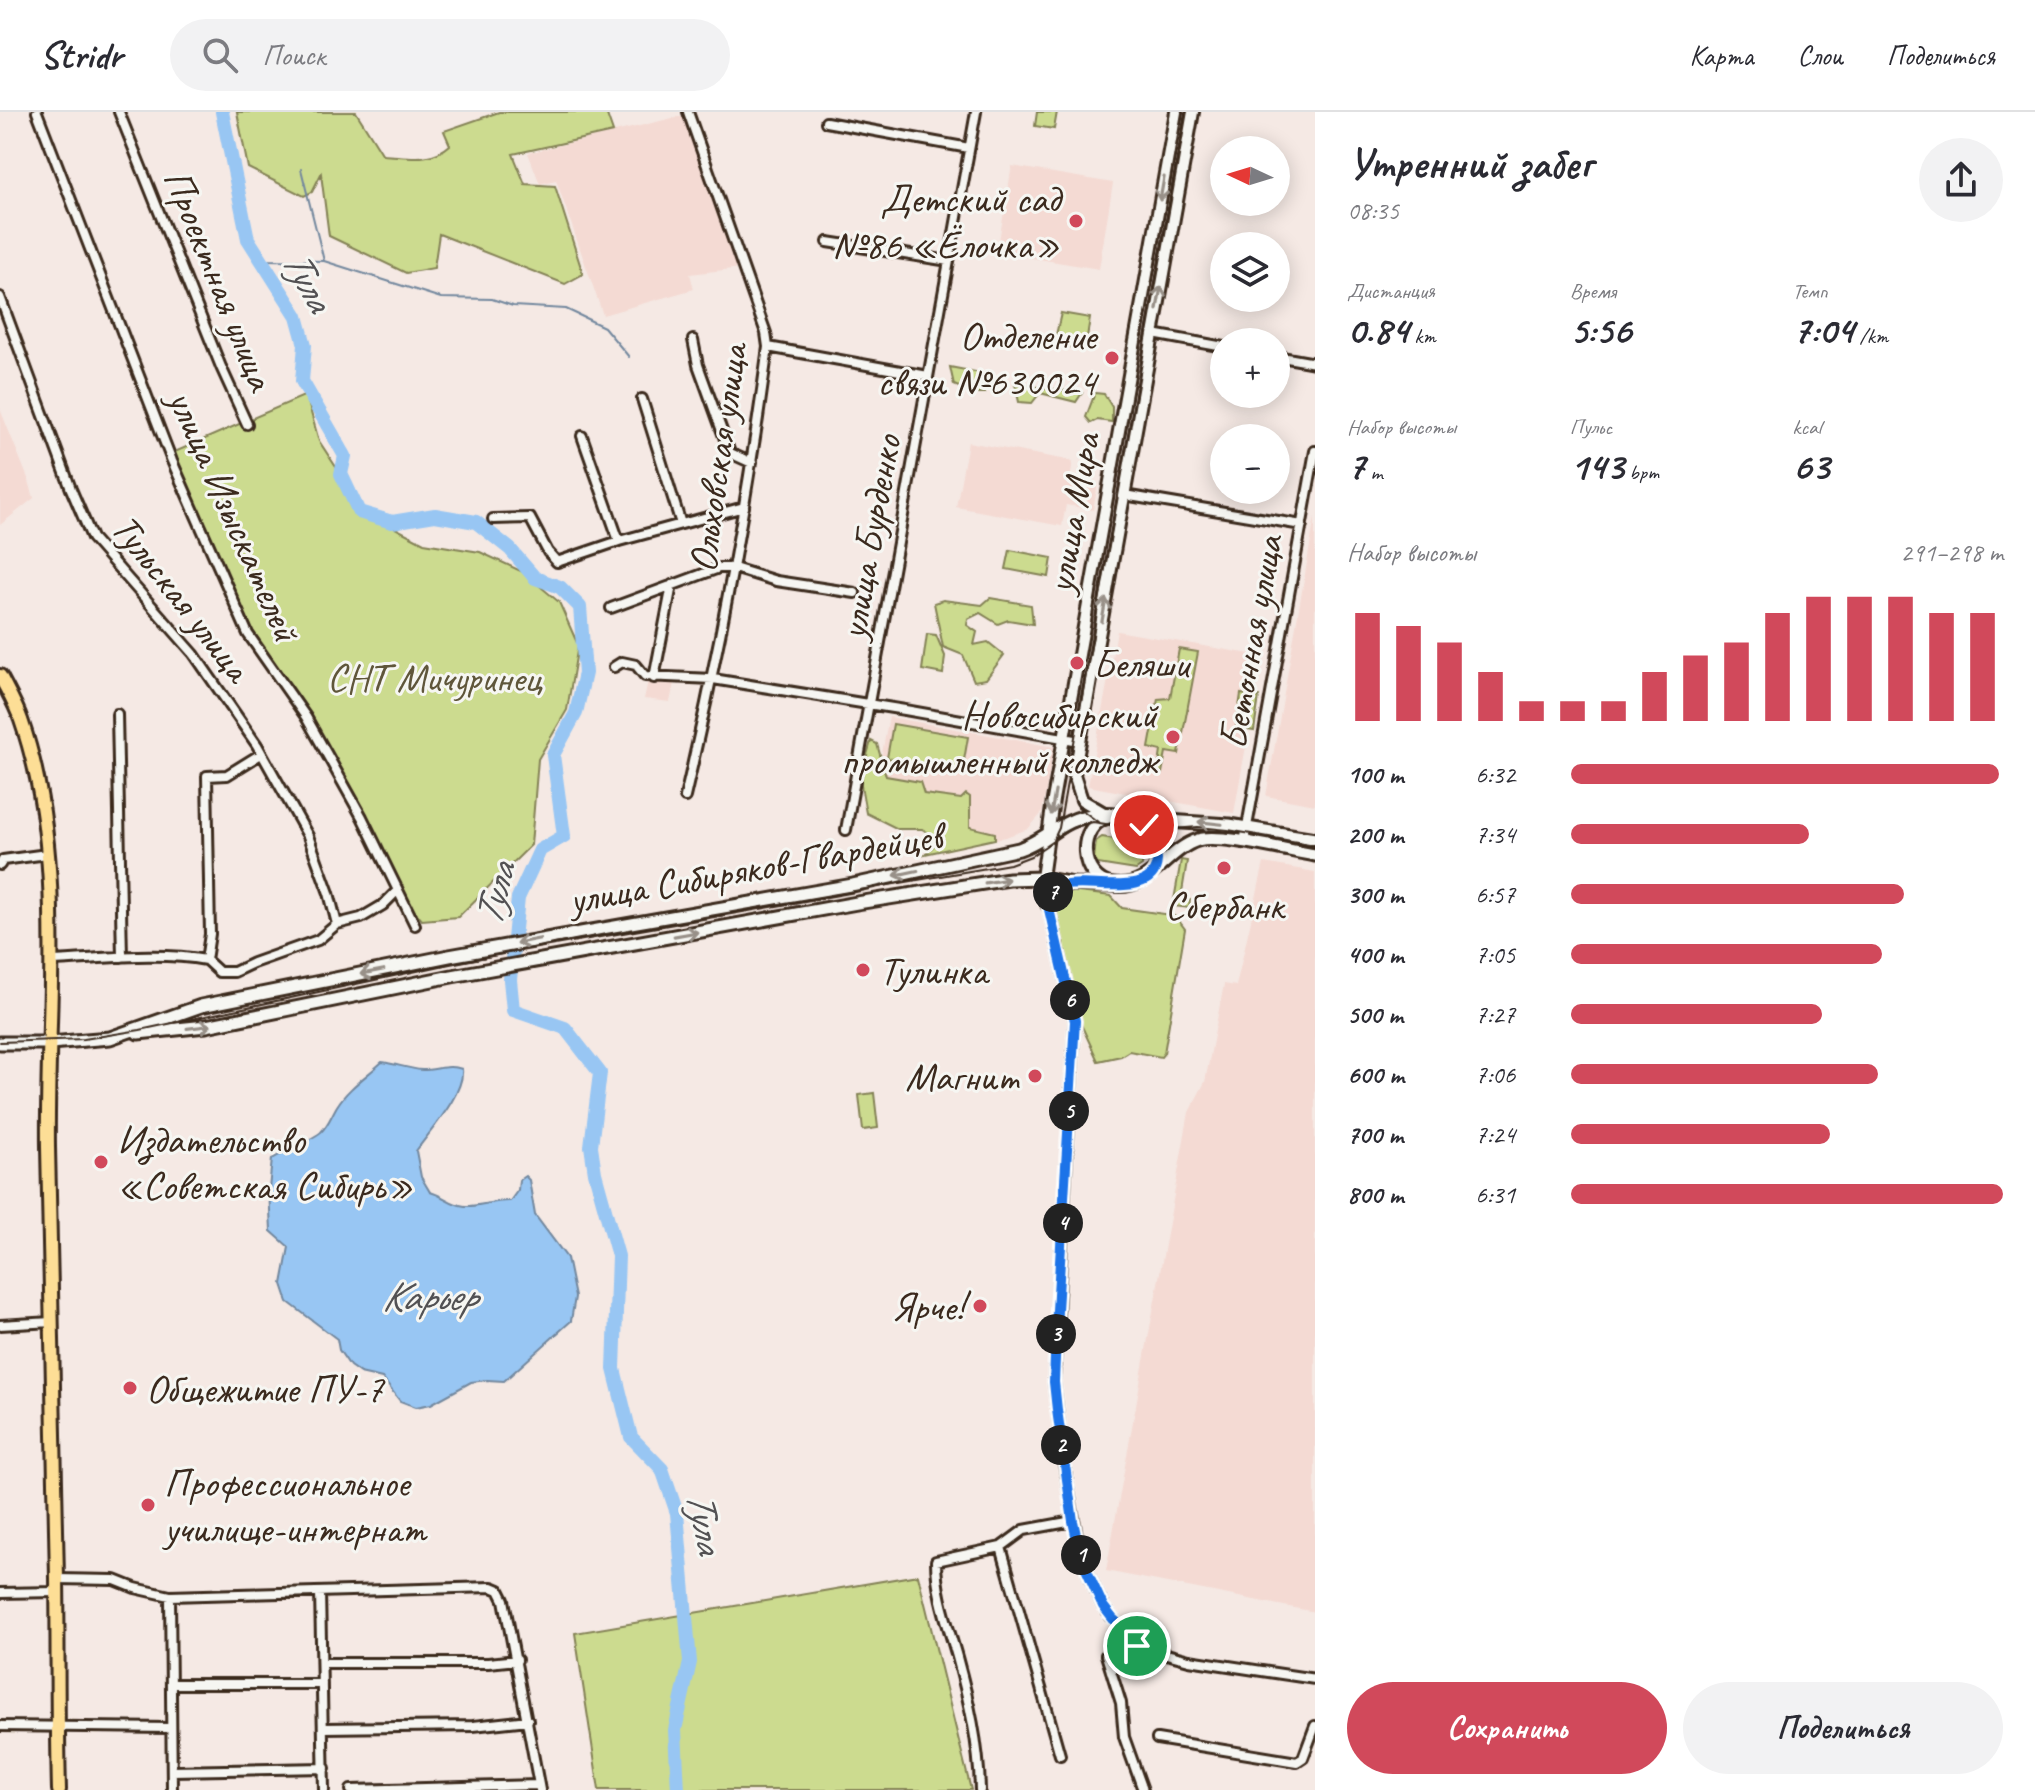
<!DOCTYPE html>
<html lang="ru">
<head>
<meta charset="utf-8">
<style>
  :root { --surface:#fff; --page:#f2f2f3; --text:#2b2b33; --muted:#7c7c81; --line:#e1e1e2; --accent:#d1495b }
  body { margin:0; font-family:Caveat,sans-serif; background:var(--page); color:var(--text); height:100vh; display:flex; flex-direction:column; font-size:30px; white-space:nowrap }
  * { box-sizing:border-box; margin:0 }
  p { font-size:26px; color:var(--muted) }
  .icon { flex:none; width:44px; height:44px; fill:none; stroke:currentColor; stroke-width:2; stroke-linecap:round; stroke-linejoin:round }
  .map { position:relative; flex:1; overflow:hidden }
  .drawer { display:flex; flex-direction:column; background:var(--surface); width:720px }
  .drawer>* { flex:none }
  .needle { width:52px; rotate:274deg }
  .fabs { position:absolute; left:1210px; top:24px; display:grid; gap:16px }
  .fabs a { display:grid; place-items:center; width:80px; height:80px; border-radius:50%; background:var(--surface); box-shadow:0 4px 20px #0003; font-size:40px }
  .pin { position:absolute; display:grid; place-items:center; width:68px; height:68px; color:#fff; margin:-34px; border:4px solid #fff; border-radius:50%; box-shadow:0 2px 8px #0007 }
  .km { position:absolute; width:40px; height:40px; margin:-20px; border-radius:50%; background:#222; color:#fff; font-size:22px; line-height:40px; text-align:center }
  .round { display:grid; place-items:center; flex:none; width:84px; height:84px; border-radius:42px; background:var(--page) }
  .summary { display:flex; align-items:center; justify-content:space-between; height:136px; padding:0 32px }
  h1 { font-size:44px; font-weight:800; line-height:60px }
  .figures { display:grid; grid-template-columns:repeat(3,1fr); gap:12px; height:136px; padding:8px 32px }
  .figures div { display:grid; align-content:center }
  .figures b { font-size:40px; font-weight:800 }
  .figures small { font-size:22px; font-weight:400 }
  .figures p { font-size:22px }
  .chart { height:224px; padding:16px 32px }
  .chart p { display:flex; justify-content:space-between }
  .chart svg { width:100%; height:144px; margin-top:8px; stroke:var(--accent); stroke-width:6 }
  .action { display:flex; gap:16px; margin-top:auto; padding:16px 32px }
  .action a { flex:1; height:92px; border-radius:48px; background:var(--accent); color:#fff; font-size:32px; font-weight:800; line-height:92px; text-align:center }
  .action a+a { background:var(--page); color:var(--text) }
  ul { padding:0 32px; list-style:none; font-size:26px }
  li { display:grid; grid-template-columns:128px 96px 1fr; align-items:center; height:60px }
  li i { height:20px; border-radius:10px; background:var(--accent) }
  header { display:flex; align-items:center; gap:48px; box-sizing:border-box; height:112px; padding:0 40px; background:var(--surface); border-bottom:2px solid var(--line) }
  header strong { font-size:38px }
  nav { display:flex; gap:44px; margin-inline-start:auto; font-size:28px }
  .search { width:560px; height:72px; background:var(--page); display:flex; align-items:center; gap:20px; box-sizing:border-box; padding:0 28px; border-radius:44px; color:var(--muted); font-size:30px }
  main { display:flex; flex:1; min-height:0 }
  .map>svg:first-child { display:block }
  .built { fill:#f4dad3 }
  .green { fill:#ccdb8f; stroke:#848256; stroke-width:2 }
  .water { fill:#98c6f3; stroke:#73889e; stroke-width:2 }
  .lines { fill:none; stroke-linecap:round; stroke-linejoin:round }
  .stream { stroke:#73889e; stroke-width:2 }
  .river { stroke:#98c6f3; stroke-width:14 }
  .minor-casing { stroke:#3b2a1e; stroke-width:14 }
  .tertiary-casing { stroke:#3b2a1e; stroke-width:16 }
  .secondary-casing { stroke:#3b2a1e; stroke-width:17 }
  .primary-casing { stroke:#3b2a1e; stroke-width:18 }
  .minor { stroke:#f6f6f2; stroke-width:8 }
  .tertiary { stroke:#f6f6f2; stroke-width:10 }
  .secondary { stroke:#f6f6f2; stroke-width:11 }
  .primary { stroke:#fdde96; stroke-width:12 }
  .tram { stroke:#3b2a1e; stroke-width:2 }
  .oneway { stroke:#989088 }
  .route-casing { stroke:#fff; stroke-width:16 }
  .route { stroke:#1a73e8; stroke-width:10 }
  .poi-dot { fill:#d1495b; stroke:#f6f6f2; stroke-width:3 }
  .labels { text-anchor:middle; stroke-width:6; stroke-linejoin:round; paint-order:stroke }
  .poi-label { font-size:40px; fill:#3b2a1e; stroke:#f6f6f2; text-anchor:end }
  .street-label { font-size:40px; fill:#3b2a1e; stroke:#f6f6f2 }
  .park-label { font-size:40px; fill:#5f563a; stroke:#f6f6f2 }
  .water-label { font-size:42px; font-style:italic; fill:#525153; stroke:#f6f6f2 }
</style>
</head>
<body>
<header>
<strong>Stridr</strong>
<div class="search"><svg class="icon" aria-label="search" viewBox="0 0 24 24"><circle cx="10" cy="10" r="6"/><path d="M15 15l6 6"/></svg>Поиск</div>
<nav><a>Карта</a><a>Слои</a><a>Поделиться</a></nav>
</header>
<main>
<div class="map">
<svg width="1315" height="1678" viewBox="0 0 1315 1678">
  <rect width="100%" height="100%" fill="#f5e9e4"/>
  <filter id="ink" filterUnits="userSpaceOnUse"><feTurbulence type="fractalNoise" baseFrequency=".0125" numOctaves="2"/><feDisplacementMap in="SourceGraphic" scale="16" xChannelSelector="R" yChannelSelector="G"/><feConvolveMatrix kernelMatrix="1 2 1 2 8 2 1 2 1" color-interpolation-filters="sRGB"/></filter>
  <g filter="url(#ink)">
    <path class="built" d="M685 3 732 144 741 156 690 162 694 177 603 203 556 68 540 72 528 41Z
      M1012 54 1113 71 1099 157 997 140Z
      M0 297 29 369 34 386 0 413Z
      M968 330 1073 349 1070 367 1098 372 1093 398 1066 393 1062 414 956 395Z
      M1315 405V693L1266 684Z
      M1117 519 1262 544 1234 701 1088 674Z
      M648 569 674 572 670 590 644 587Z
      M889 605 1054 635 1042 701 1028 717 1006 725 941 740 934 718 877 667Z
      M1264 751 1315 760V1500L1106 1459 1189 1000 1205 970 1224 872 1236 874Z"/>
    <path class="green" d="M237 0H356L383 43C408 44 430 51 450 33L444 19 499 0H606L613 20 513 42 525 72 555 74 583 162 565 172 439 122 434 156 406 161 329 124 321 62 312 80 304 84 248 56Z
      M1037 0H1057L1054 17 1035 14Z
      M1061 201 1090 206 1085 238 1054 232Z
      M950 255 981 261 985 281H973L954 273Z
      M1015 272 1082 281 1076 290 1040 281 1032 291 1019 290Z
      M1095 281 1104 282 1112 295V310L1097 308 1091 311 1086 305Z
      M306 283 319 329 366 401 424 431 480 440 523 460 559 490 578 533 567 598 538 647 531 733 458 805 422 808 396 777 306 605 254 521 170 342Z
      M1010 438 1052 446 1049 465 1006 457Z
      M990 486 1031 493 1033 512 1008 508 998 512 980 501 968 507 967 513 977 520 974 533 988 530 1004 543 986 567 974 569 963 543 943 535 934 491 943 488 982 493Z
      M927 522 936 523 945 544 943 562 922 558Z
      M1179 537 1198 540 1179 642 1166 640 1162 661 1158 660 1161 639 1149 636 1158 587 1170 586Z
      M1241 582 1259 585 1254 619 1236 616Z
      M893 612 968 625 962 660 887 646Z
      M871 629 877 632 886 664 920 670 924 682 961 687 966 682 970 685V715L995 721V727L925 742 940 728 922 717H898L866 701 860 668Z
      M1102 725 1140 731 1144 737 1142 754 1136 758 1098 752 1094 747 1096 729Z
      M1181 748 1187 749 1181 786 1190 788 1189 796 1173 794Z
      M1063 778 1111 784 1122 796 1171 803 1176 805 1185 817 1164 941 1161 945 1129 939 1121 944 1098 949 1078 906 1052 794 1056 781Z
      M874 981 878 1016 863 1018 859 983Z
      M918 1463 971 1678H599L575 1521Z"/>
    <path class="water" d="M382 950C396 952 409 957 422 958 437 958 448 952 462 957 465 981 430 1019 416 1039L421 1065 430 1080C443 1083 451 1093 465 1094 480 1095 494 1088 510 1089L518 1078 519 1068 525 1064 529 1068 535 1103 567 1146 575 1185 571 1209 504 1269 487 1268 471 1270 431 1292 416 1295 400 1289 382 1266 360 1261 350 1254 339 1238 337 1227 288 1190 282 1172 289 1135 271 1119 269 1077 272 1047C280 1042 318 1024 321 1020 329 1012 332 1002 337 994 348 976 367 964 382 950Z"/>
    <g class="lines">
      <path class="stream" d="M301 57 324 149
        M248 127 265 148 324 149 441 186 492 187 513 194 566 197 604 215 629 245"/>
      <path class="river" d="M222 0 248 127 297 204 305 233 302 269 345 344 341 362 359 400 392 410 435 403 476 410 510 437 535 466 560 475 580 495 585 561 576 601 553 643 564 724 540 738 518 786 510 868 513 898 565 916 600 961 591 1034 595 1061 618 1144 614 1257 631 1325 662 1357 677 1401 690 1550 675 1618 678 1678"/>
      <g class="minor-casing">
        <path id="minor" d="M37 0 172 349 248 522 306 605 362 705 415 813
          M119 0 221 255 247 312
          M826 10 969 36
          M828 130 949 149
          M0 185 71 377 92 426 194 542 257 633 308 724 329 781 337 812
          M1153 222 1224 235
          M693 228 698 253 730 341 752 351
          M768 235 928 264
          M1276 244 1315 251
          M642 287 681 412
          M582 324 619 429
          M1124 383 1302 413
          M493 407 530 406 548 440 557 450 619 429 744 395
          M611 496 719 456H734L776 469 855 481
          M614 555 622 550 636 553 645 564 713 567 905 598 1080 629
          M654 566 672 473
          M117 602 122 845
          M685 685C720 536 748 386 768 235L766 221 688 0
          M846 718 976 0
          M1244 731 1315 339
          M0 753 3 748 47 742
          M1042 766 1075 909 1054 1270 1063 1346 1081 1446 1103 1494 1113 1507 1140 1530 1159 1540 1189 1548 1315 1567
          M206 848 210 822 207 664 227 663 261 642
          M206 848 219 860H234L253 851 318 828 337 812 361 806 383 793 397 779
          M51 849C102 847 155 839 206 848
          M0 1213 52 1210
          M1001 1435 1060 1643
          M57 1467 115 1468 135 1476 170 1484 492 1475 499 1478 504 1488 540 1678
          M320 1480 324 1678
          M0 1481 57 1480
          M170 1484 172 1678
          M1106 1543 1121 1591 1124 1625 1143 1678
          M322 1551H488L517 1548
          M1111 1559 1140 1530
          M172 1572H322
          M0 1614 170 1616
          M324 1616 473 1614 528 1608
          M1157 1627 1297 1650 1303 1646 1315 1614
          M172 1659 325 1656
          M351 1678 539 1673
          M980 1678C979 1632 969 1589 957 1545 948 1513 936 1482 936 1449L1001 1435 1024 1418 1073 1409"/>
      </g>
      <g class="tertiary-casing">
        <path id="tertiary" d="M1104 701 1082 688 1074 663 1193 0
          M1042 766 1053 688 1176 0"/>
      </g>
      <g class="secondary-casing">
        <path id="secondary" d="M1109 705C1075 713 1079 768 1113 773 1150 779 1166 738 1198 728 1219 721 1290 739 1315 743
          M1137 707 1229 713 1315 727
          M1048 793 1052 780 1069 773
          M138 921 206 914 452 864 857 791 1009 767 1042 766 1074 772 1111 773
          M0 931H50L110 926 201 894 449 844 853 773 1019 737C1039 730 1050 719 1069 710 1110 691 1161 703 1156 757"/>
      </g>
      <g class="primary-casing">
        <path id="primary" d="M0 564C7 578 16 593 21 608 68 744 46 894 48 1035 50 1179 55 1322 57 1466 58 1536 57 1607 59 1678"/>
      </g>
      <use href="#minor" class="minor"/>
      <use href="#tertiary" class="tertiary"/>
      <use href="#secondary" class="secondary"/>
      <use href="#primary" class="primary"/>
      <path class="tram" d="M1068 667 1078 695 1098 710
        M1052 731 1059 716 1185 0
        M0 930 84 927 140 918 450 852 606 822 1010 752 1031 744 1072 716 1093 710 1149 719 1198 715 1228 718 1315 733"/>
    </g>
    <defs><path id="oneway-shaft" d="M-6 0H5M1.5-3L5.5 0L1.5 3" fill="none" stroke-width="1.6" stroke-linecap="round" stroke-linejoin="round" transform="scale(2)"/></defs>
    <g class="oneway">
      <use href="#oneway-shaft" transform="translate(1162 77) rotate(100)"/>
      <use href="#oneway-shaft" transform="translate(1159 186) rotate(-80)"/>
      <use href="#oneway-shaft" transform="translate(1104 498) rotate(-80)"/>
      <use href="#oneway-shaft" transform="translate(1053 691) rotate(100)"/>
      <use href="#oneway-shaft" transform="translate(1210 711) rotate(-174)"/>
      <use href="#oneway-shaft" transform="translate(906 761) rotate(168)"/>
      <use href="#oneway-shaft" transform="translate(997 769) rotate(-9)"/>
      <use href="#oneway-shaft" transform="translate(686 822) rotate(-10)"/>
      <use href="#oneway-shaft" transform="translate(528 829) rotate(169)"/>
      <use href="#oneway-shaft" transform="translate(372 860) rotate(169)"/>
      <use href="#oneway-shaft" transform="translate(199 915) rotate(-7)"/>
    </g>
  </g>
  <g class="lines" filter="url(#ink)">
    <g class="route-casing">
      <path id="route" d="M1137 1534 1140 1530 1113 1507 1103 1494 1081 1446 1073 1409 1057 1298 1054 1270 1057 1198 1075 909 1048 793C1051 784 1053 777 1063 774 1087 766 1155 789 1157 748 1157 734 1152 723 1144 713"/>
    </g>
    <use href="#route" class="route"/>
  </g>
  <g class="poi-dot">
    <circle cx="1076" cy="109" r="8"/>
    <circle cx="1112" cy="246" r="8"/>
    <circle cx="1077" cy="551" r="8"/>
    <circle cx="1173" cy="625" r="8"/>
    <circle cx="1224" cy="756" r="8"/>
    <circle cx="863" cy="858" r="8"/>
    <circle cx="1035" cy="964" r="8"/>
    <circle cx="101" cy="1050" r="8"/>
    <circle cx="980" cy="1194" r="8"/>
    <circle cx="130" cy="1276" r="8"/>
    <circle cx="148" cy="1393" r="8"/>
  </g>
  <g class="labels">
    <g class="poi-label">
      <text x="1060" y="100">Детский сад<tspan x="1060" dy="46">№86 «Ёлочка»</tspan></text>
      <text x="1096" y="237">Отделение<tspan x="1096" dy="46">связи №630024</tspan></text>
      <text x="1093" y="565" text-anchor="start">Беляши</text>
      <text x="1157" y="616">Новосибирский<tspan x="1157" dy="46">промышленный колледж</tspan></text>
      <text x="1224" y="807" text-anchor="middle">Сбербанк</text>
      <text x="879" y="872" text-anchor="start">Тулинка</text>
      <text x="1019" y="978">Магнит</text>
      <text x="117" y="1041" text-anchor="start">Издательство<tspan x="117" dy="46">«Советская Сибирь»</tspan></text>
      <text x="964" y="1208">Ярче!</text>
      <text x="146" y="1290" text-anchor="start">Общежитие ПУ-7</text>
      <text x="164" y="1384" text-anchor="start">Профессиональное<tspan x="164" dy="46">училище-интернат</tspan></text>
    </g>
    <g class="street-label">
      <text transform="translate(220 167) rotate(68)" y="14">Проектная улица</text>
      <text transform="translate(717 346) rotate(-82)" y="14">Ольховская улица</text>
      <text transform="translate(1072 401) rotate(-80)" y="14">улица Мира</text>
      <text transform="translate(235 403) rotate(66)" y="14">улица Изыскателей</text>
      <text transform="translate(869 425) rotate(-80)" y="14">улица Бурденко</text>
      <text transform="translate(182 485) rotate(52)" y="14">Тульская улица</text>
      <text transform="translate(1250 530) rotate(-80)" y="14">Бетонная улица</text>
      <text transform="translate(755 755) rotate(-10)" y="14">улица Сибиряков-Гвардейцев</text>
    </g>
    <g class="park-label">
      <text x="434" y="579">СНТ Мичуринец</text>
    </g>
    <g class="water-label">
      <text transform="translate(309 167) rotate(62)" y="15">Тула</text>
      <text transform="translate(493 782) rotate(-75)" y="15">Тула</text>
      <text x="429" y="1198">Карьер</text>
      <text transform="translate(707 1409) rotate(80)" y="15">Тула</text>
    </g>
  </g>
</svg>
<div class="fabs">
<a><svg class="needle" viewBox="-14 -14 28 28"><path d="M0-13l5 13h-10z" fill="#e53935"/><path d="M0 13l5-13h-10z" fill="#7c7c81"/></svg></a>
<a><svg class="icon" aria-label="layers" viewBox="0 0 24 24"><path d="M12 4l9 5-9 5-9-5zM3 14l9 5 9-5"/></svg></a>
<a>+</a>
<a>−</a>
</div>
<div class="pin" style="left:1137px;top:1534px;background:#1e9e55"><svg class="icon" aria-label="arrive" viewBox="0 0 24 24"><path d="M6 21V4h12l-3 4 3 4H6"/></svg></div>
<div class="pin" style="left:1144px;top:713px;background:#d93025"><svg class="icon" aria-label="check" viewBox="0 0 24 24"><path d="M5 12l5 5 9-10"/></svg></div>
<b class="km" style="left:1081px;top:1443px">1</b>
<b class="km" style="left:1061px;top:1333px">2</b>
<b class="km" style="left:1056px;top:1222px">3</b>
<b class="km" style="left:1063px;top:1111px">4</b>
<b class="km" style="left:1069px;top:999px">5</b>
<b class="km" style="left:1070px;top:888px">6</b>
<b class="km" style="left:1053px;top:780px">7</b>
</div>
<section class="drawer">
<div class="summary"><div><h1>Утренний забег</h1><p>08:35</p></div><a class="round"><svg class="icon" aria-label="share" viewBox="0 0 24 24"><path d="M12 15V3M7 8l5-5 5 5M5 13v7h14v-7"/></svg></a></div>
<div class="figures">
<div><p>Дистанция</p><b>0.84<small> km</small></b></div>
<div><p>Время</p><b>5:56</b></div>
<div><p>Темп</p><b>7:04<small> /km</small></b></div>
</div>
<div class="figures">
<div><p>Набор высоты</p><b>7<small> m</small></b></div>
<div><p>Пульс</p><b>143<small> bpm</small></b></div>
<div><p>kcal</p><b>63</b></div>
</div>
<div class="chart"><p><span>Набор высоты</span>291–298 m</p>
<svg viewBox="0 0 160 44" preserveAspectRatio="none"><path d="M5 44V11M15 44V15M25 44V20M35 44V29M45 44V38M55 44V38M65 44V38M75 44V29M85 44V24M95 44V20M105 44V11M115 44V6M125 44V6M135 44V6M145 44V11M155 44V11"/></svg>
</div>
<ul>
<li><b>100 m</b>6:32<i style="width:99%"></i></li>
<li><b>200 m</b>7:34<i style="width:55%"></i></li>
<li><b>300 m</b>6:57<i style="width:77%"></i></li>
<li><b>400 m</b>7:05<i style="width:72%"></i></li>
<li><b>500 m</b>7:27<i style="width:58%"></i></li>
<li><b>600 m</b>7:06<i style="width:71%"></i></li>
<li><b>700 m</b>7:24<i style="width:60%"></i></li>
<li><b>800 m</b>6:31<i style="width:100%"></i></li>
</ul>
<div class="action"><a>Сохранить</a><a>Поделиться</a></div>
</section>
</main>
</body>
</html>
